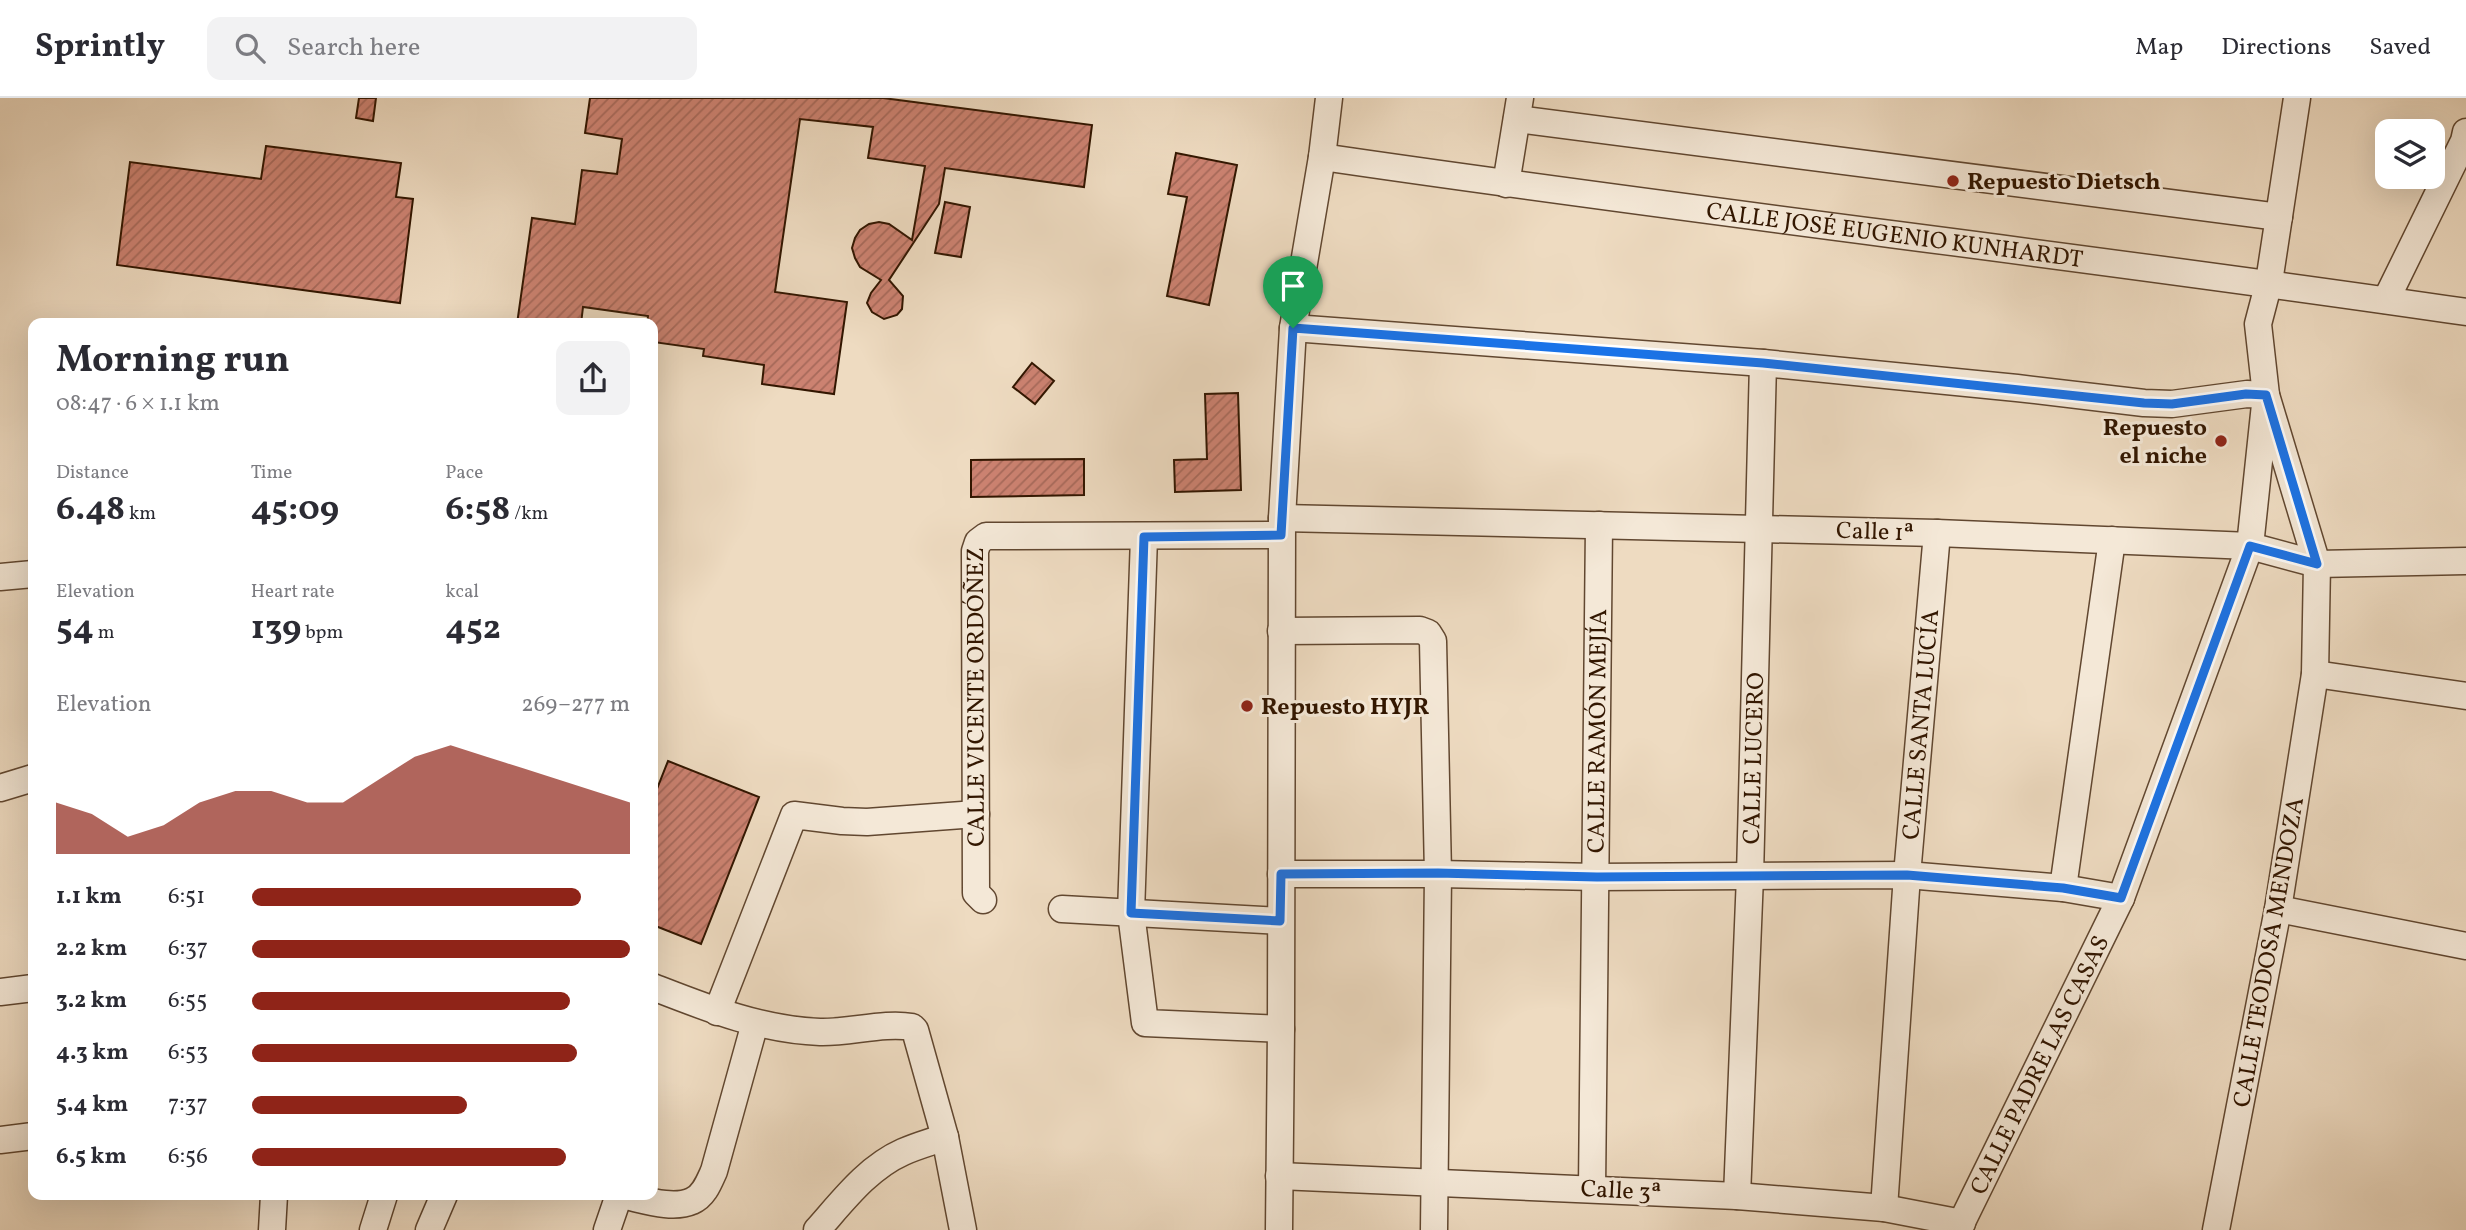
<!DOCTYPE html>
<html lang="en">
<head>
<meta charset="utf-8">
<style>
  :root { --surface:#fff; --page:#f2f2f3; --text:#2b2b33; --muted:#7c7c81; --line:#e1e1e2; --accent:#8f2418 }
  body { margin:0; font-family:Vollkorn,serif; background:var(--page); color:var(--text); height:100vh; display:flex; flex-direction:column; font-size:26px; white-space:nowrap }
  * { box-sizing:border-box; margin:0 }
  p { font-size:23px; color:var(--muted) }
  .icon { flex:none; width:38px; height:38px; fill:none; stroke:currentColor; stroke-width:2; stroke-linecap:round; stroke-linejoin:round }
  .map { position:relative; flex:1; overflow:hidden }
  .drawer { position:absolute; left:28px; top:220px; width:630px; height:882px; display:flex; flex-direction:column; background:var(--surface); border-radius:14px; box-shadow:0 7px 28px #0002 }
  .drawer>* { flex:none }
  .controls { position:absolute; left:2375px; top:21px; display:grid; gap:14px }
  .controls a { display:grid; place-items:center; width:70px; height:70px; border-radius:14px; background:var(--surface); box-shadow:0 7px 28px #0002; font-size:35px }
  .pin { position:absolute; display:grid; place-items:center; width:60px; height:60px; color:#fff; margin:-72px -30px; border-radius:50% 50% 50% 0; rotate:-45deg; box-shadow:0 0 7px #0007 }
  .pin .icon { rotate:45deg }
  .round { display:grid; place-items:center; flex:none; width:74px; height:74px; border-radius:14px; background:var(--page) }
  .summary { display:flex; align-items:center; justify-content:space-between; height:119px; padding:0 28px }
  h1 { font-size:38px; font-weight:700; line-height:52px }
  .stats { display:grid; grid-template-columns:repeat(3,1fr); gap:10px; height:119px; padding:7px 28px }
  .stats div { display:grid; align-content:center }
  .stats b { font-size:35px; font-weight:700 }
  .stats small { font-size:19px; font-weight:400 }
  .stats p { font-size:19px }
  .chart { height:196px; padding:14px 28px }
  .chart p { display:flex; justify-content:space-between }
  .chart svg { width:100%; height:126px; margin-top:7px; fill:var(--accent); opacity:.7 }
  ul { padding:0 28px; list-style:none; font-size:23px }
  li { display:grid; grid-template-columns:112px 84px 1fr; align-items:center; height:52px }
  li i { height:18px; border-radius:9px; background:var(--accent) }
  header { display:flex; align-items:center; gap:42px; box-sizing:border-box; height:98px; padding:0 35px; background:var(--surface); border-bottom:2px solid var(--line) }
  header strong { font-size:33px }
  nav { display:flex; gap:38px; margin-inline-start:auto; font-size:24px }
  .search { width:490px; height:63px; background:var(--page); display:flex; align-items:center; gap:18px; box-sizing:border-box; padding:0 24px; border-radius:14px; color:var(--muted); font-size:26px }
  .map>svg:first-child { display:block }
  .building { fill:url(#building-hatch); stroke:#321600; stroke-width:2 }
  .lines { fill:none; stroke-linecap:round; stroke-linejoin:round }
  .minor-casing { stroke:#614730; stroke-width:29 }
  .minor { stroke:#f4e8d7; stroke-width:26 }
  .route-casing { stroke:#fff; stroke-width:14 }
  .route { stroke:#1a73e8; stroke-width:9 }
  .poi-dot { fill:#8f2418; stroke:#f4e8d7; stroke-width:2.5 }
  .labels { text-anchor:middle; stroke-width:6; stroke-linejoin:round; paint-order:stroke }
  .poi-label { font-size:24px; font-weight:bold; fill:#321600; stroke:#f4e8d7; text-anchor:start }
  .street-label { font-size:24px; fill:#321600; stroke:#f4e8d7 }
</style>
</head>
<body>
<header>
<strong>Sprintly</strong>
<div class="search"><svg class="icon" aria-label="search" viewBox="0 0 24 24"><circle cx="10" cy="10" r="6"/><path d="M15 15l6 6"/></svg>Search here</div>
<nav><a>Map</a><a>Directions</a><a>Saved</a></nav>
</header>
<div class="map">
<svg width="2466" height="1132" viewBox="0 0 2466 1132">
  <defs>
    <pattern id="building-hatch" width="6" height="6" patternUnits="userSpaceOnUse" patternTransform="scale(1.75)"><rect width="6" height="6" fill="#cc8271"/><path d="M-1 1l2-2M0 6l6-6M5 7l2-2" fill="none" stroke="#a6695a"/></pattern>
  </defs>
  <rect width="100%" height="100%" fill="#eedbc1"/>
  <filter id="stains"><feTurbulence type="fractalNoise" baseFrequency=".00286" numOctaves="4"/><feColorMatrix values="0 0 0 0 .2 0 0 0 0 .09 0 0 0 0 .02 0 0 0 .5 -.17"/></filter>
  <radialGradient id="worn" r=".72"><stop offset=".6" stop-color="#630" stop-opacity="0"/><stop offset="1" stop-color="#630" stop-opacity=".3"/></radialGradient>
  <path class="building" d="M359 0H376L373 23 356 20Z
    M590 0H883L1092 27 1084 89 945 70 939 106 889 182 903 198 902 211 897 217 884 221 872 214 867 205 871 195 881 182 860 169 855 160 852 150 855 140 860 132 869 126 879 124 889 126 912 142 925 68 868 60 873 29 800 21 775 194 847 204 834 296 762 286 764 267 703 258 704 251 653 244V226H647L648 218 583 209 581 226H517L532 120 575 126 582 72 617 76 622 41 585 35Z
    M266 48 401 65 396 99 413 101 400 205 117 167 130 64 261 81Z
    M1176 55 1237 67 1209 207 1167 198 1187 99 1168 96Z
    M945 104 970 109 961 159 935 155Z
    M1032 265 1054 283 1035 306 1013 289Z
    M1238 295 1241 392 1175 394 1174 362 1207 361 1205 296Z
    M1084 361V397L971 399V362Z
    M668 663 759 699 701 846 653 827V701Z"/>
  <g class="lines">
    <g class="minor-casing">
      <g id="minor">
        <path d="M1517 21 2279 119"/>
        <path id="s1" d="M1322 59C1703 115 2085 158 2466 214"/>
        <path d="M1506 86 1520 0"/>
        <path d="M2386 202 2464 43 2466 34"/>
        <path d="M1293 230 1763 265 2017 290 2144 305 2172 306 2247 296 2266 297 2317 466 2315 576 2278 811 2216 1132"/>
        <path d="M1282 420 1937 435 2250 448 2317 466 2466 463"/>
        <path d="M1144 439 1131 815 1145 925 1281 931"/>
        <path d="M0 479 33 476"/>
        <path d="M1281 533 1420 532 1428 535 1433 543 1438 776 1434 1132"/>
        <path d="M2315 576 2466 598"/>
        <path d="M0 690 33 680"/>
        <path d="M1281 776H1438L1597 779 1907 777 2063 790 2121 800"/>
        <path d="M2063 790 2112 442"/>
        <path id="s2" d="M983 802 976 795 975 453 978 444 986 438 1281 437"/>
        <path d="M1062 811 1280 823"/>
        <path d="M2278 811 2466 848"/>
        <path d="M653 889C707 910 761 932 820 934 849 935 884 924 912 929L915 932 945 1039 963 1132"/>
        <path d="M0 894 33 890"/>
        <path d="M717 914 794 717 842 723 867 724 976 716"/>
        <path d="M0 1042 33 1038"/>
        <path d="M1279 1078 1737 1098 1884 1110 1962 1125"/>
        <path id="s3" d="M1592 1091 1599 427"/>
        <path d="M621 1097C642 1101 672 1112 692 1103 704 1098 709 1084 714 1073L755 925"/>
        <path id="s4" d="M1737 1098 1750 778 1763 265"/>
        <path id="s5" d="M1884 1110 1907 777 1937 435"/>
        <path d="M272 1132 274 1097"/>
        <path d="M373 1132 384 1097"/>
        <path d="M429 1132 444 1097"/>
        <path d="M607 1132 619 1097"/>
        <path d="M817 1132C842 1104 867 1070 903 1054 916 1048 931 1044 945 1039"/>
        <path d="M1279 1132 1281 931 1282 420 1293 230 1322 59 1329 0"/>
        <path id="s6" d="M1958 1132 2121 800 2250 448 2266 297 2258 226 2269 184 2297 0"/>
      </g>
    </g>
    <use href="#minor" class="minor"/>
  </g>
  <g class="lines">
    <g class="route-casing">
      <path id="route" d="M1293 230 1763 265 2144 305 2172 306 2246 296 2266 297 2317 466 2250 448 2121 800 2063 790 1907 777 1597 779 1438 775 1281 776 1280 823 1131 815 1144 439 1281 437Z"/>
    </g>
    <use href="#route" class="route"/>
  </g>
  <g class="poi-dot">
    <circle cx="1953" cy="83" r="7"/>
    <circle cx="2221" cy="343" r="7"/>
    <circle cx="1247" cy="608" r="7"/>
  </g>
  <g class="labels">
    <g class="poi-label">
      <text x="1967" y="91">Repuesto Dietsch</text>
      <text x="2207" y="337" text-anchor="end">Repuesto<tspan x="2207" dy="28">el niche</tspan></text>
      <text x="1261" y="616">Repuesto HYJR</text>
    </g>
    <g class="street-label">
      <text dy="8" stroke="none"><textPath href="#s1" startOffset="578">CALLE JOSÉ EUGENIO KUNHARDT</textPath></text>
      <text transform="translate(1875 433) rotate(2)" y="8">Calle 1ª</text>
      <text dy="8" stroke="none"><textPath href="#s2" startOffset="206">CALLE VICENTE ORDÓÑEZ</textPath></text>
      <text dy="8" stroke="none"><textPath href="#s5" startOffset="485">CALLE SANTA LUCÍA</textPath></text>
      <text dy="8" stroke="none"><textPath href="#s3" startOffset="458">CALLE RAMÓN MEJÍA</textPath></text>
      <text dy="8" stroke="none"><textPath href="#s4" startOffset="438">CALLE LUCERO</textPath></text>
      <text transform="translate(2268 854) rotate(-80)" y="8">CALLE TEODOSA MENDOZA</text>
      <text dy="8" stroke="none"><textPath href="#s6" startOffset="184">CALLE PADRE LAS CASAS</textPath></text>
      <text transform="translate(1621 1092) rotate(3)" y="8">Calle 3ª</text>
    </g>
  </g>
  <rect width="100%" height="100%" filter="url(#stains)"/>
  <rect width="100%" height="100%" fill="url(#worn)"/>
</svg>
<div class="controls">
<a><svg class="icon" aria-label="layers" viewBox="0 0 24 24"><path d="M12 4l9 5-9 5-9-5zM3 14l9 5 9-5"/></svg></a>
</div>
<div class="pin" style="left:1293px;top:230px;background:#1e9e55"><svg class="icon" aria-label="arrive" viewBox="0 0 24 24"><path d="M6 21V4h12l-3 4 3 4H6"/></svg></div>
<section class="drawer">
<div class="summary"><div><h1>Morning run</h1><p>08:47 · 6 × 1.1 km</p></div><a class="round"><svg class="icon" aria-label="share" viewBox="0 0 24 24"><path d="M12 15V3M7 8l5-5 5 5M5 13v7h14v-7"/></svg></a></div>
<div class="stats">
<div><p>Distance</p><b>6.48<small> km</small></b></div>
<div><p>Time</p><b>45:09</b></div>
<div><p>Pace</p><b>6:58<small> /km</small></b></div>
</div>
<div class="stats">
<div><p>Elevation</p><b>54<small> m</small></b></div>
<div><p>Heart rate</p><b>139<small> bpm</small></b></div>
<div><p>kcal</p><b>452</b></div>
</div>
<div class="chart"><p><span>Elevation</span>269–277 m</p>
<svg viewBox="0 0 160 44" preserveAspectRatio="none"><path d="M0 44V26L10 30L20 38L30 34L40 26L50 22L60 22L70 26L80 26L90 18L100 10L110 6L120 10L130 14L140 18L150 22L160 26V44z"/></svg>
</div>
<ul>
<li><b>1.1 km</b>6:51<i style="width:87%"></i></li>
<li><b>2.2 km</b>6:37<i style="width:100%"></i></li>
<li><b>3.2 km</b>6:55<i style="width:84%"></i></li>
<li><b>4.3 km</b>6:53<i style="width:86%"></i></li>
<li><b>5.4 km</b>7:37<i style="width:57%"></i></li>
<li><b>6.5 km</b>6:56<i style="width:83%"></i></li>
</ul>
</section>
</div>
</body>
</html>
